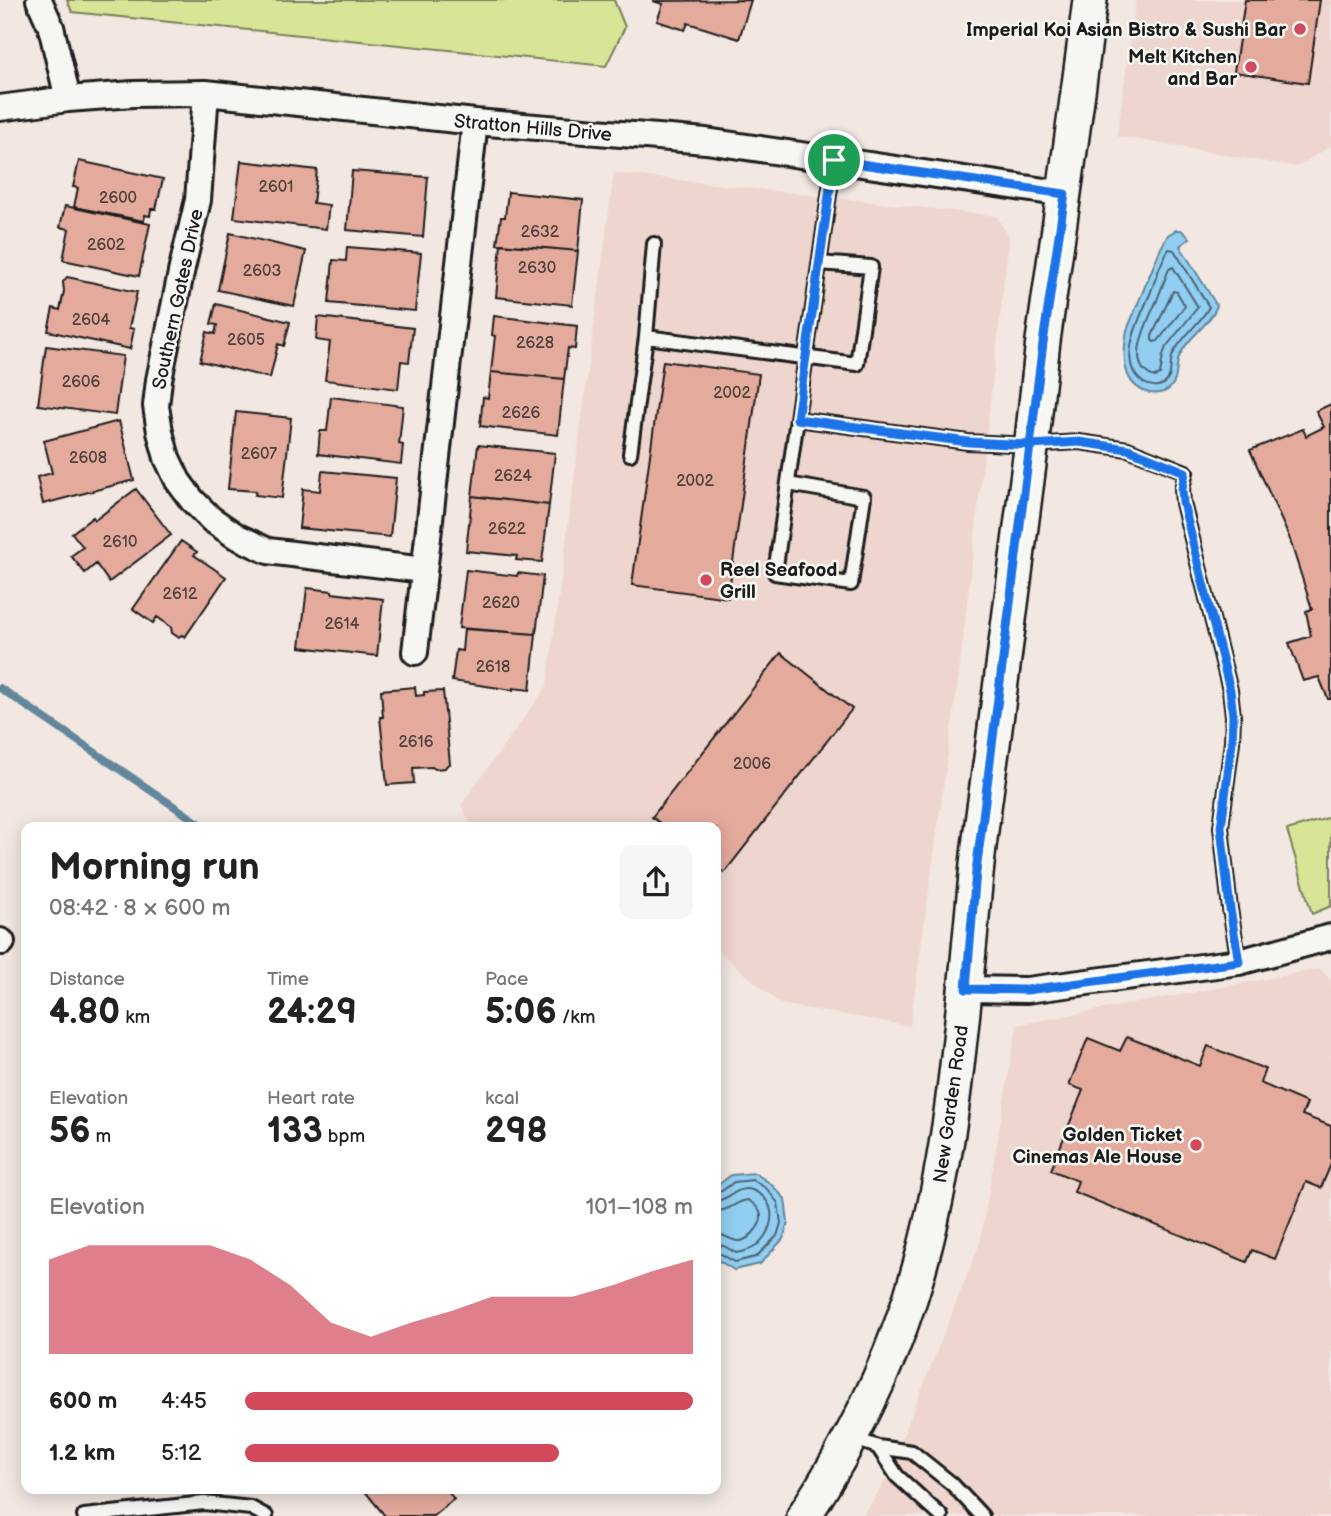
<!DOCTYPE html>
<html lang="en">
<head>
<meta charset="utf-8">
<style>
  :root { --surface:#fff; --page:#f6f6f6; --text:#222; --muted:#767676; --accent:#d1495b }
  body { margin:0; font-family:"Balsamiq Sans",sans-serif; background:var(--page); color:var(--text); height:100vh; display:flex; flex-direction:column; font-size:26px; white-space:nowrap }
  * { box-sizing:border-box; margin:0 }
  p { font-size:23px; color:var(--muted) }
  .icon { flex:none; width:38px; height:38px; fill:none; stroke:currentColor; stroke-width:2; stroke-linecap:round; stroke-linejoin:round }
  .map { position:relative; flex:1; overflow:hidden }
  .sheet { position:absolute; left:21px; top:822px; width:700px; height:672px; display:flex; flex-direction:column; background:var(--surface); border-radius:14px; box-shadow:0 4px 18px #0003 }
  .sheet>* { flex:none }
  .pin { position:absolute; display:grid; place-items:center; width:60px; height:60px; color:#fff; margin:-30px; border:4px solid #fff; border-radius:50%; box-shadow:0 2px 7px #0007 }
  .round { display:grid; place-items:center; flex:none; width:74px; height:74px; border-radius:14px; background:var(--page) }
  .overview { display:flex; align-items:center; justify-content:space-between; height:119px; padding:0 28px }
  h1 { font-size:38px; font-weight:700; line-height:52px }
  .stats { display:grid; grid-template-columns:repeat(3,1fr); gap:10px; height:119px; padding:7px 28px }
  .stats div { display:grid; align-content:center }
  .stats b { font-size:35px; font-weight:700 }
  .stats small { font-size:19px; font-weight:400 }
  .stats p { font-size:19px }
  .chart { height:196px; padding:14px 28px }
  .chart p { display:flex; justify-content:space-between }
  .chart svg { width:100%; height:126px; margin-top:7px; fill:var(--accent); opacity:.7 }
  ul { padding:0 28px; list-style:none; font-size:23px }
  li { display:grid; grid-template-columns:112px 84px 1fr; align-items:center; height:52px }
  li i { height:18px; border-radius:9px; background:var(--accent) }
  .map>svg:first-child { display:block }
  .built { fill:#eed5cd }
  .green { fill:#d8e597; stroke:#7a805a; stroke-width:2 }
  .water { fill:#91cef2; stroke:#62879c; stroke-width:2 }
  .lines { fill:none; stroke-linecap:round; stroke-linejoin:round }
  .shore { stroke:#4b6372; stroke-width:2 }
  .stream { stroke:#62879c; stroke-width:8 }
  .building { fill:#e4ab9d; stroke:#1c1c1c; stroke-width:2 }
  .service-casing { stroke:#1c1c1c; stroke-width:18 }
  .minor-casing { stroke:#1c1c1c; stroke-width:30 }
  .secondary-casing { stroke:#1c1c1c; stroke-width:38 }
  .service { stroke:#f6f6f2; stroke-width:12 }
  .minor { stroke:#f6f6f2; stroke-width:24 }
  .secondary { stroke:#f6f6f2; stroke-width:33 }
  .route-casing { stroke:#fff; stroke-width:14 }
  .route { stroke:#1a73e8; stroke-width:9 }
  .poi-dot { fill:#d1495b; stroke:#f6f6f2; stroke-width:2.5 }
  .labels { text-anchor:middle; stroke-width:5; stroke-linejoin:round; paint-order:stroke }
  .number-label { font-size:16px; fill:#4e403c }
  .poi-label { font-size:19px; font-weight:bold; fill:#1c1c1c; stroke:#f6f6f2; text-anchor:end }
  .street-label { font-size:19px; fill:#1c1c1c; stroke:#f6f6f2 }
</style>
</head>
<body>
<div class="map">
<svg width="1331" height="1516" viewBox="0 0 1331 1516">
  <rect width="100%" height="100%" fill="#f2e7e1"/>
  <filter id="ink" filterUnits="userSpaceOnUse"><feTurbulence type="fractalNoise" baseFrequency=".0143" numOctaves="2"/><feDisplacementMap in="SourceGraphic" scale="14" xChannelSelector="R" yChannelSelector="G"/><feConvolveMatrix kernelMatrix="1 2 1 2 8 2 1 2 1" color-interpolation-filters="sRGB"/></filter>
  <g filter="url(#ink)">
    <path class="built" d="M1136 0H1331V146L1296 167 1117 136Z
      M614 173 996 216 1009 237 959 673 910 1026 781 1004 716 949V828H473L461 805 547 686Z
      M1320 969 1331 980V1516H862L884 1484 980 1243 1017 1025Z"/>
    <path class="green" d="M67 0H614L625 27 606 66 72 12Z
      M1331 817V906L1312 914 1287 830Z"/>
    <path class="water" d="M1176 230H1181L1190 238 1180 246 1217 306C1209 326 1187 337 1179 357 1175 367 1179 379 1170 388 1165 393 1157 394 1150 393 1120 386 1123 353 1127 330L1160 250 1168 235Z
      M755 1173 771 1184 785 1199 788 1223 783 1239 760 1264 734 1270 716 1259V1187L731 1175Z"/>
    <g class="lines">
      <path class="shore" d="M1169 249 1174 250 1209 307C1200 324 1182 336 1173 354 1169 362 1173 378 1164 384 1159 388 1149 386 1144 383 1114 364 1141 316 1150 294 1156 279 1160 262 1169 249Z
        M1173 267 1198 307 1166 347 1163 355 1160 375 1155 377C1122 367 1149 319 1157 300 1161 290 1165 279 1169 269Z
        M1173 291 1177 292 1185 306 1158 341 1154 342 1152 340V336Z
        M716 1192 722 1191 734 1182 753 1180 767 1189 778 1203 781 1223 777 1236 756 1257 735 1262 721 1254H716
        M716 1201C729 1200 738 1185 752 1190 781 1201 774 1234 753 1248 748 1251 741 1252 736 1253L724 1246 716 1245
        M716 1211C730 1211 736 1201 748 1200 764 1210 765 1220 753 1233 749 1237 744 1242 738 1241 731 1241 727 1235 716 1234"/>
      <path class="stream" d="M0 688 206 828"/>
    </g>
    <path class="building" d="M751 0 739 39 688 23 685 30 657 21 663 4 653 1Z
      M1245 0H1320L1308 83 1234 72Z
      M79 161 163 179 156 209H151L150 216 145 215 144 221 74 207 78 188 73 187Z
      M241 161 317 170 313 203 329 205 326 229 234 218Z
      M352 171 428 177 423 237 347 230Z
      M508 192 583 200 578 251 497 244 501 217H505Z
      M65 206 150 224 139 276 63 260 69 229 60 227Z
      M230 233 306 251 294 306 218 290Z
      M501 244 578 251 572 305 496 297Z
      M347 247 421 253 415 311 329 303 333 260 346 261Z
      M67 277 137 292 129 328 134 329 130 349 48 331 53 308 60 310 64 291 63 282Z
      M216 304 290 322 284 346 278 344 270 378 200 361 207 332 215 334 217 325 211 324Z
      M494 316 577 326 575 349 568 348 564 379 491 372 495 336 492 335Z
      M318 317 413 328 409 362 401 361 398 389 325 380 330 342 316 340Z
      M46 346 123 356 115 415 38 405Z
      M663 361 759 374 728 598 632 585Z
      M491 372 564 379 558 435 480 426 483 397 488 398Z
      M331 397 403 406 399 444 403 445 401 464 318 454 320 431H327Z
      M1331 404V699H1328L1319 677 1303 681 1289 643 1311 636 1306 611 1312 609 1289 537 1250 450 1303 429 1306 436 1324 427 1316 411Z
      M236 412 291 418 282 498 255 495 256 491 228 489Z
      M119 421 134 480 43 504 37 477 52 473 44 441Z
      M478 445 555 453 549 505 472 496Z
      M322 471 396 478 390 537 299 528 303 489 320 491Z
      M136 489 171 535 109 582 96 564 85 573 71 556 83 547 72 533 93 517 95 520Z
      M472 496 549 505 542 562 516 560 517 556 466 551Z
      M181 541 197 552 194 555 226 577 185 637 182 635 178 637 172 633 171 627 157 617 153 623 133 609Z
      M466 570 517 576 518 573 543 576 536 634 459 628Z
      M307 588 332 591V593L383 599 377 656 300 647Z
      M464 629 536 634 530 690 513 688V690L452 681 456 650 462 651Z
      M781 653 852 709 724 873 716 866V828H666L652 817Z
      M415 687 416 696 424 695V692L443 691 450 764 447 765 445 768 435 769 432 767 413 768 414 783 387 785 380 717H383L381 690Z
      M1127 1037 1200 1066 1208 1046 1265 1069 1260 1083 1307 1103 1302 1115 1331 1126V1164L1321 1188 1306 1182 1275 1259 1252 1250 1247 1262 1074 1192 1078 1181 1051 1170 1083 1090 1069 1085 1088 1038 1120 1051Z
      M363 1489H446L454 1499 433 1516H385Z"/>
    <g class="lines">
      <g class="service-casing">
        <path id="service" d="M834 160 797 419 968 442 1031 445 1079 442 1128 449 1186 472 1182 489 1183 503 1230 690 1233 716 1232 742 1221 827 1230 909 1239 962
          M646 337 654 244
          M630 454 646 337 857 364 871 267 819 263
          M788 484 864 497 851 584 775 573 797 419
          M852 1438 878 1447 912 1452 952 1484 982 1516
          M878 1447 897 1476 941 1516
          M84 1516 204 1503 251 1508 266 1516"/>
      </g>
      <g class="minor-casing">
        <path id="minor" d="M39 0 51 27 68 99
          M206 93 198 200 182 268 159 380 156 406 160 432 167 458 178 481 192 500 211 519 236 536 268 551 424 570
          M0 108 68 99 133 94 206 93 475 122 706 141 1065 194
          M415 652 475 122
          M0 941 2 942
          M966 989 1027 990 1239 962 1331 937"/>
      </g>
      <g class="secondary-casing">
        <path id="secondary" d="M804 1516C848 1448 885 1376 910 1299 954 1162 962 1017 976 875 980 831 987 787 993 744 1005 646 1019 547 1031 449 1035 413 1039 377 1043 341 1059 227 1076 114 1090 0"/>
      </g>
      <use href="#service" class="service"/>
      <use href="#minor" class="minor"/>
      <use href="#secondary" class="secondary"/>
    </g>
  </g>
  <g class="lines" filter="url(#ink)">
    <g class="route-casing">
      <path id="route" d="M834 160 1065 194 1043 343 976 872 966 989 1027 990 1239 962 1230 909 1221 827 1232 742 1233 716 1230 690 1183 503 1182 489 1185 472 1128 449 1079 442 1031 445 968 442 797 419 834 160"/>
    </g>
    <use href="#route" class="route"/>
  </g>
  <g class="poi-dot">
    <circle cx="1300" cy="29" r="7"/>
    <circle cx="1251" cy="67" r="7"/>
    <circle cx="706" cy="580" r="7"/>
    <circle cx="1196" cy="1145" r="7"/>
  </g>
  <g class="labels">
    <g class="number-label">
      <text x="276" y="192">2601</text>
      <text x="118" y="203">2600</text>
      <text x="540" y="237">2632</text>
      <text x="106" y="250">2602</text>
      <text x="537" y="273">2630</text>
      <text x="262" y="276">2603</text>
      <text x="91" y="325">2604</text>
      <text x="246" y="345">2605</text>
      <text x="535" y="348">2628</text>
      <text x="81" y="387">2606</text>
      <text x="732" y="398">2002</text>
      <text x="521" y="418">2626</text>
      <text x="259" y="459">2607</text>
      <text x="88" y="463">2608</text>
      <text x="513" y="481">2624</text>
      <text x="695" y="486">2002</text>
      <text x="507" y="534">2622</text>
      <text x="120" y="547">2610</text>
      <text x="180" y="599">2612</text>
      <text x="501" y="608">2620</text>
      <text x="342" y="629">2614</text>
      <text x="493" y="672">2618</text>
      <text x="416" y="747">2616</text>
      <text x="752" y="769">2006</text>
    </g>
    <g class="poi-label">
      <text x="1286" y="36">Imperial Koi Asian Bistro &amp; Sushi Bar</text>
      <text x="1237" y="63">Melt Kitchen<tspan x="1237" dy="22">and Bar</tspan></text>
      <text x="720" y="576" text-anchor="start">Reel Seafood<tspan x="720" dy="22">Grill</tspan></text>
      <text x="1182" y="1141">Golden Ticket<tspan x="1182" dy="22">Cinemas Ale House</tspan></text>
    </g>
    <g class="street-label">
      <text transform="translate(533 127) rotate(5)" y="7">Stratton Hills Drive</text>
      <text transform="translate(177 299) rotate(-78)" y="7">Southern Gates Drive</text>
      <text transform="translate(950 1104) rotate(-82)" y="7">New Garden Road</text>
    </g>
  </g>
</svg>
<div class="pin" style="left:834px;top:160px;background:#1e9e55"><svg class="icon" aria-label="arrive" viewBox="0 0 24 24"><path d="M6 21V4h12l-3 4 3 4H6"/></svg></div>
<section class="sheet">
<div class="overview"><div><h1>Morning run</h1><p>08:42 · 8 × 600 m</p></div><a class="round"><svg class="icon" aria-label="share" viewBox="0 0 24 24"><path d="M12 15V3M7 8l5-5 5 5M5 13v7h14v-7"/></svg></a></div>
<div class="stats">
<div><p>Distance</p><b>4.80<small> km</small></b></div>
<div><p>Time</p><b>24:29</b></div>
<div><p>Pace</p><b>5:06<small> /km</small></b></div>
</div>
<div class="stats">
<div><p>Elevation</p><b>56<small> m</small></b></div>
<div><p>Heart rate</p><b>133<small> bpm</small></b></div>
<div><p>kcal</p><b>298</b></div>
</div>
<div class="chart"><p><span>Elevation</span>101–108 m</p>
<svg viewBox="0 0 160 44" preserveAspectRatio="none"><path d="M0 44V11L10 6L20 6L30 6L40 6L50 11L60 20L70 33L80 38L90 33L100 29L110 24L120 24L130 24L140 20L150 15L160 11V44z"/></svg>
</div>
<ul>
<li><b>600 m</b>4:45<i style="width:100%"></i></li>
<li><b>1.2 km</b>5:12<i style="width:70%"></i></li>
</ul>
</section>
</div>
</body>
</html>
